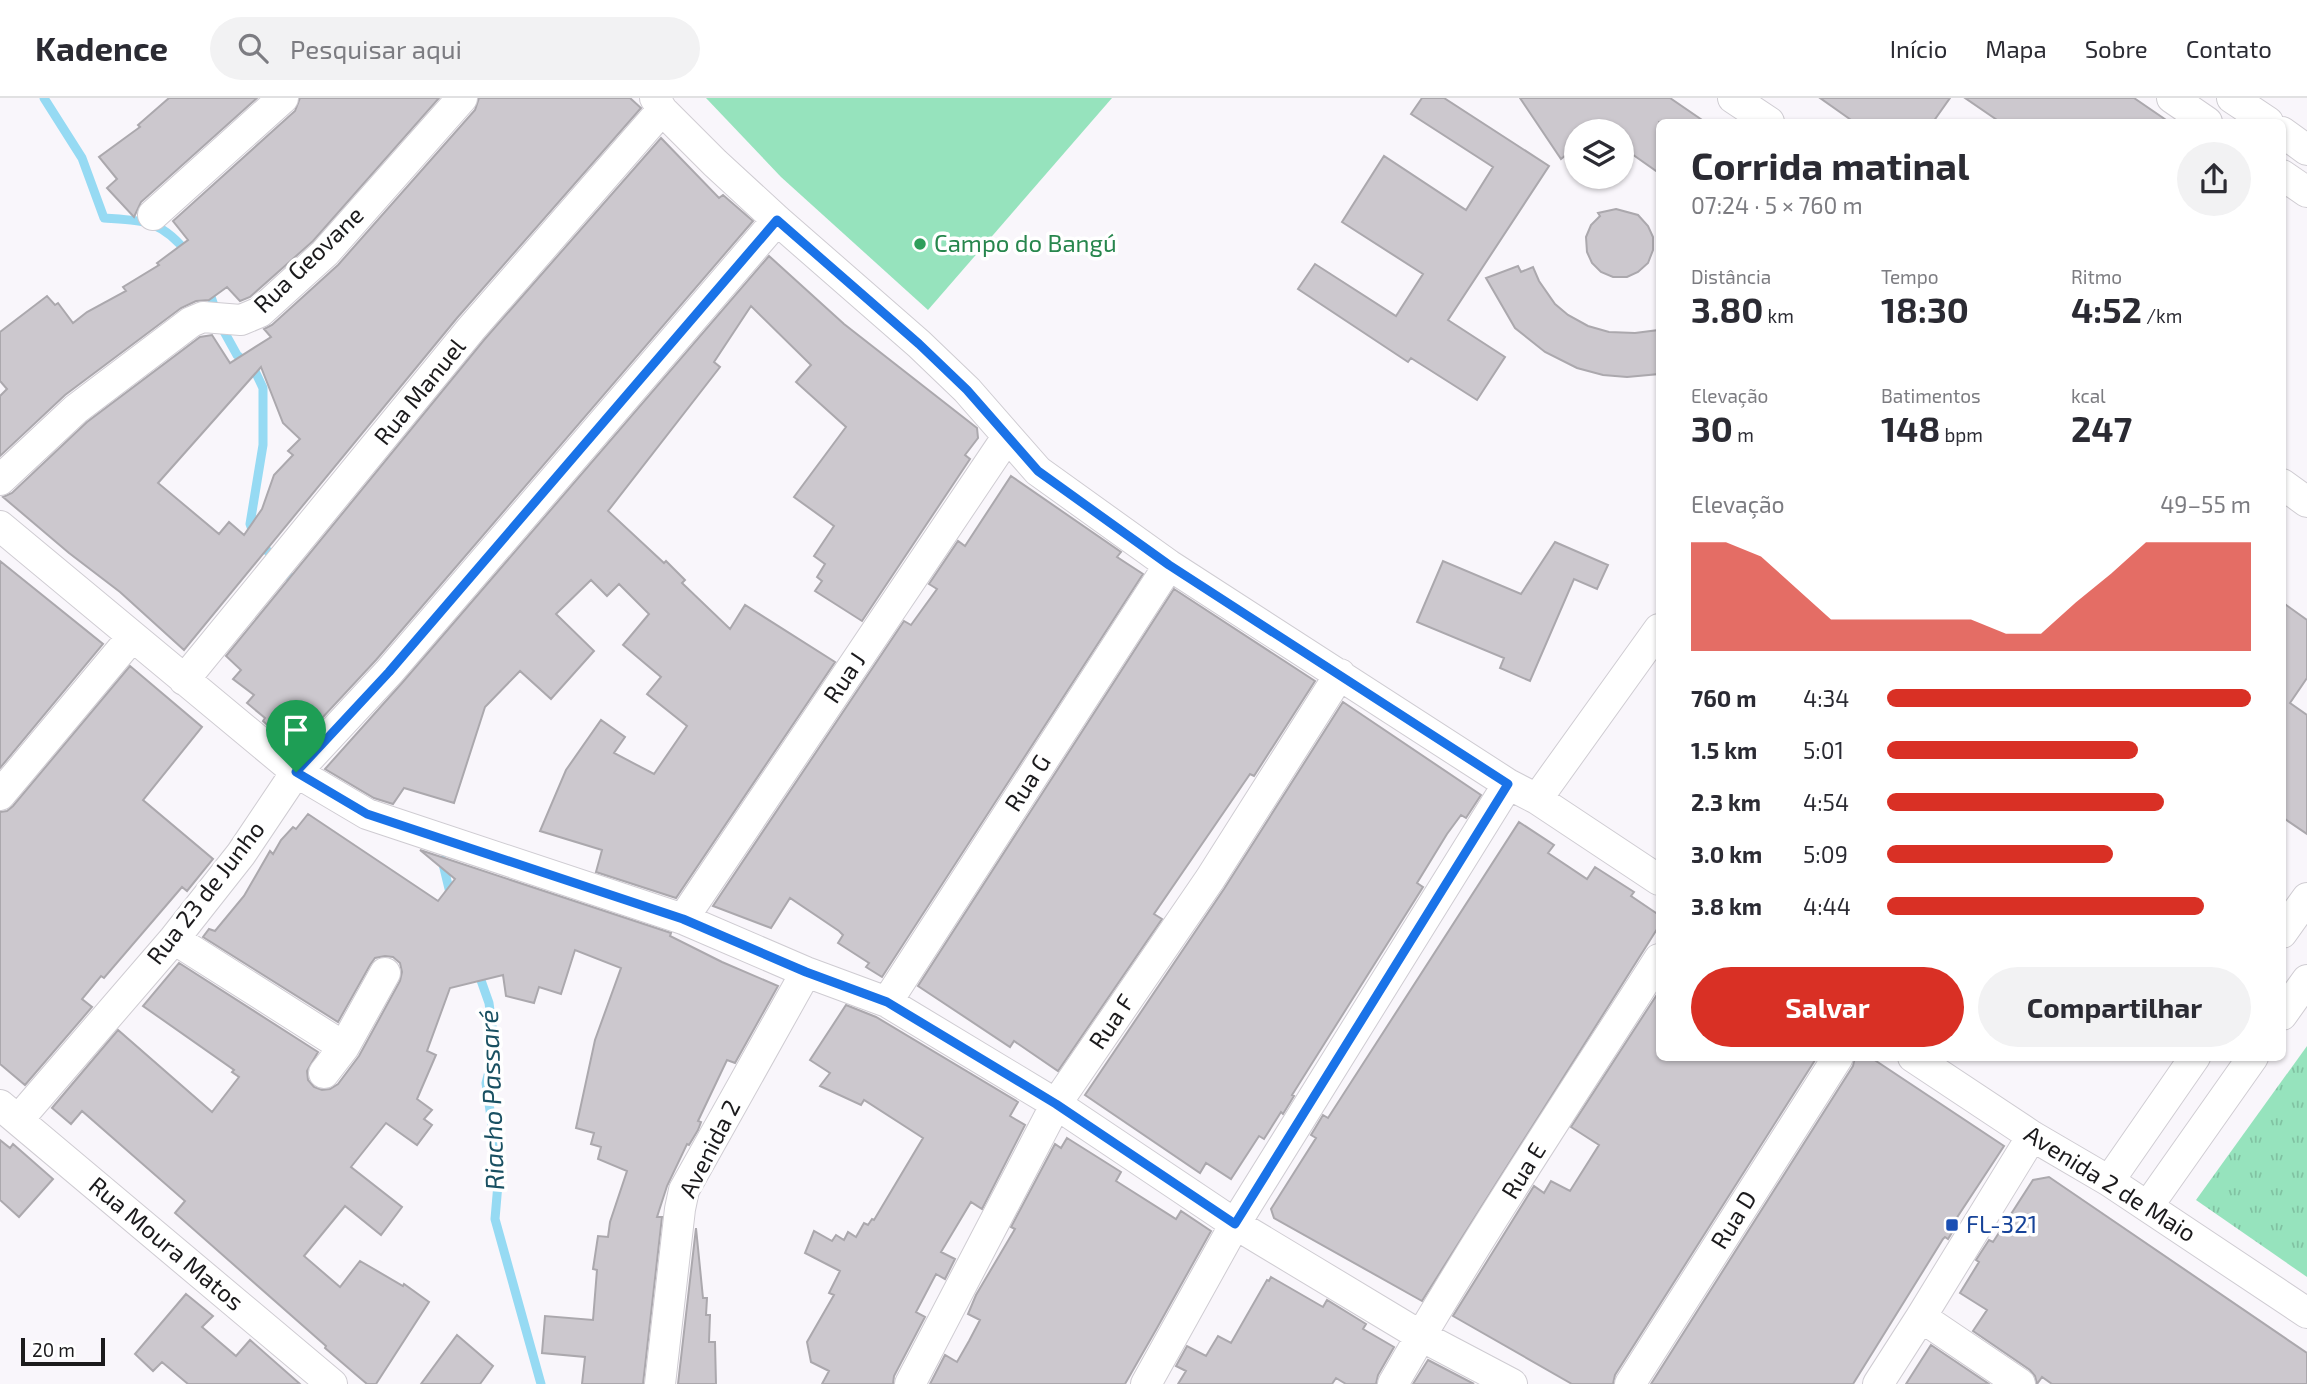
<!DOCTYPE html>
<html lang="pt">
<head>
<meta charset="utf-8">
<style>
  :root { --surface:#fff; --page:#f2f2f3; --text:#2b2b33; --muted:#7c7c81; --line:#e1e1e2; --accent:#d93025 }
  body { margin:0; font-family:"Exo 2",sans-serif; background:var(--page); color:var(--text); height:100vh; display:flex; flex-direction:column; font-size:26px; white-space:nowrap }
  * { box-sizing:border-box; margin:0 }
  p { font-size:23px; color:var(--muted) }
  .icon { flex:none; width:38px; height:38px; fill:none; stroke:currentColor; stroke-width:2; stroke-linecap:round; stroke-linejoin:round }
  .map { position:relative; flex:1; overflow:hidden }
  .side { position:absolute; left:1656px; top:21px; width:630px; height:942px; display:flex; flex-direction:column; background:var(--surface); border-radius:10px; box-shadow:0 2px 5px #0004 }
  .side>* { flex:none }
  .controls { position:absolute; left:1564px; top:21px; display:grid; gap:14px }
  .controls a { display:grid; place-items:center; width:70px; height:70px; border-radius:50%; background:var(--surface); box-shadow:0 2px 5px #0004; font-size:35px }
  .scale { position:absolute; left:21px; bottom:18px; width:84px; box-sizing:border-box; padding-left:7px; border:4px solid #1b1a1c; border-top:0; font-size:19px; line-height:24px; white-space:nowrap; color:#1b1a1c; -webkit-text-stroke:5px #fff; paint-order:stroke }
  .pin { position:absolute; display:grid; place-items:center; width:60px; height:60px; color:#fff; margin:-72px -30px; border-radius:50% 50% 50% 0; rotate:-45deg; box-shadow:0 0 7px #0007 }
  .pin .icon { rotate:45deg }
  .round { display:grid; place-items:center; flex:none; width:74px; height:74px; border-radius:37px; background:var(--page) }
  .overview { display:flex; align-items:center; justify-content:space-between; height:119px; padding:0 35px }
  h1 { font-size:38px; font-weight:700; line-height:52px }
  .figures { display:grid; grid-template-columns:repeat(3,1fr); gap:10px; height:119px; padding:7px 35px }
  .figures div { display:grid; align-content:center }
  .figures b { font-size:35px; font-weight:700 }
  .figures small { font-size:19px; font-weight:400 }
  .figures p { font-size:19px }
  .chart { height:196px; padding:14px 35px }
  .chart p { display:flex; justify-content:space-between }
  .chart svg { width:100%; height:126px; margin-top:7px; fill:var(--accent); opacity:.7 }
  .action { display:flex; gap:14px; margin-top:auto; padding:14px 35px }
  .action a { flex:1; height:80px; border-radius:42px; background:var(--accent); color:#fff; font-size:28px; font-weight:700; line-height:80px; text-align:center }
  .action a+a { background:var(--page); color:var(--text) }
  ul { padding:0 35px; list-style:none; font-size:23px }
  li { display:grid; grid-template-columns:112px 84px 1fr; align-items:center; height:52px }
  li i { height:18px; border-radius:9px; background:var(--accent) }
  header { display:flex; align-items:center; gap:42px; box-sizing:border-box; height:98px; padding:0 35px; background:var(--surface); border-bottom:2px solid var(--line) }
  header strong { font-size:33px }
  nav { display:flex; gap:38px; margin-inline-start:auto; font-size:24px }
  .search { width:490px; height:63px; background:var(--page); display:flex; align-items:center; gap:18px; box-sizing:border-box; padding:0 24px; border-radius:38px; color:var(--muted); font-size:26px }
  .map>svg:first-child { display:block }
  .grass { fill:url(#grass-tufts) }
  .pitch { fill:#96e3bd }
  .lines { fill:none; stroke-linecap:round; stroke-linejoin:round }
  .stream { stroke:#96daf3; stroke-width:9 }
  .building { fill:#ccc8ce; stroke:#aba8ad; stroke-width:2; fill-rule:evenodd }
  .minor-casing { stroke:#cfccd2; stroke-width:32 }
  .minor { stroke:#fff; stroke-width:30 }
  .route-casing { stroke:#fff; stroke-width:14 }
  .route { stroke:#1a73e8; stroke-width:9 }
  .leisure-dot { fill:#2e9e5b; stroke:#fff; stroke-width:2.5 }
  .transit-dot { fill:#1a4fb4; stroke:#fff; stroke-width:2.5 }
  .labels { text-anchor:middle; stroke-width:7; stroke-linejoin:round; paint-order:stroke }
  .leisure-label { font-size:24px; fill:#27864d; stroke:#fff; text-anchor:start }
  .street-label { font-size:24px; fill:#1b1a1c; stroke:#fff }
  .transit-label { font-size:24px; fill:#164399; stroke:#fff; text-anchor:start }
  .water-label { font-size:26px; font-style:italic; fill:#195062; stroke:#fff }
</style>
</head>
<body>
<header>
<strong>Kadence</strong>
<div class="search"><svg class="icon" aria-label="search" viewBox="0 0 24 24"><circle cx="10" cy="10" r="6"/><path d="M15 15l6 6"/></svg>Pesquisar aqui</div>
<nav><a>Início</a><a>Mapa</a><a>Sobre</a><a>Contato</a></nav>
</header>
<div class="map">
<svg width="2307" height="1286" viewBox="0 0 2307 1286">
  <defs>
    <pattern id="grass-tufts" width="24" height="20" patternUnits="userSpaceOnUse" patternTransform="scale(1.75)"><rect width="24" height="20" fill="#96e3bd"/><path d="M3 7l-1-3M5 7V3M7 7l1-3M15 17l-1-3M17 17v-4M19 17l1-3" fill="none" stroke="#81c2a2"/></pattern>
  </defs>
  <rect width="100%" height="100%" fill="#f9f6fb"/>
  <path class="grass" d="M2307 948V1179L2196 1102Z"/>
  <path class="pitch" d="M706 0H1112L928 212 781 79Z"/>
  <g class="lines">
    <path class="stream" d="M44 0 82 60 104 120C145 123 162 122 189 157
      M208 190 221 228 237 257 254 271 263 290V347L250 426 254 437 297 488
      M442 762 451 799
      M477 871 489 905 495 950 486 985 499 1074 495 1121 541 1286"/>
  </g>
  <path class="building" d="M169 0H257L141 104 134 119 107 90 117 81 99 59 140 29 138 27Z
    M300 0H439L313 143 250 199 240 203 227 189 209 202 196 203 181 210 65 297 0 358V298L7 291 0 283V234L47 198 55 207 58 205 73 225 87 214 126 193 123 189 159 167 157 165 188 142 173 123 295 13Z
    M479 0H630L641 10 457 220 184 552 120 494 69 455 3 399 12 395 87 324 200 239 212 237 230 265 271 239 264 231 272 227 338 167 475 12ZM261 269 283 325 300 341 288 353 293 357 274 377 262 411 244 437 229 424 219 436 158 385Z
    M1422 0H1444L1549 68 1448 222 1505 259 1477 302 1411 260 1408 264 1298 191 1315 166 1396 218 1423 176 1342 124 1384 58 1466 112 1493 69 1411 16Z
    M1520 0H1670L1705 24H1659V75L1622 49V33H1577V48L1561 61Z
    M1820 0H1950L1933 24H1854Z
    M1965 0H2134L2169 24H2000Z
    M661 40 719 100 723 97 753 123 376 562 298 646 284 635 281 639 263 623 265 620 247 605 254 597 233 581 241 572 226 558 484 242Z
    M1616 111 1638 117 1648 128 1653 139V152L1648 165 1638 174 1627 179H1613L1601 174 1592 165 1587 154 1586 139 1591 127 1600 118 1598 115Z
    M769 158 844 226 977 330 978 340 965 357 970 361 862 523 815 493 822 483 817 479 825 466 814 458 834 428 794 399 846 329 796 284 811 267 751 208 714 264 720 269 608 413 664 465 666 463 685 482 682 485 730 531 745 507 835 564 676 800 596 774 602 752 540 733 566 672 601 622 625 639 614 655 654 676 687 628 647 596 661 579 623 547 649 516 619 486 607 498 591 482 556 516 594 553 551 601 520 573 485 609 454 705 404 690 393 706 374 700 325 671 402 585Z
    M1518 168 1521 174 1533 169 1539 183 1555 206 1568 217 1588 228 1609 234 1635 235 1659 232V276L1627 279 1603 277 1577 270 1545 254 1515 230 1486 180Z
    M1011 378 1121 454 1117 459 1143 476 882 879 866 869 869 865 838 845 843 837 839 833 790 800 771 830 713 808 904 523 911 527 937 491 929 486 958 443 965 448Z
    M1555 444 1608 467 1597 491 1574 481 1530 583 1500 570 1504 560 1417 524 1443 463 1521 496Z
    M0 463 103 546 0 670Z
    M1174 491 1315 583 1254 678 1250 676 1154 816 1162 821 1058 973 1014 943 1010 949 918 888Z
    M2282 504 2307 522V580L2290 605 2307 617V736L2282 719Z
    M130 568 202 629 143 702 213 761 187 793 182 789 104 880 101 878 82 901 92 909 25 987 0 966V714L7 713 13 708Z
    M1343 604 1481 697 1466 720 1461 717 1447 736 1417 785 1423 789 1292 997 1294 998 1283 1016 1281 1014 1264 1041 1259 1038 1231 1081 1206 1065 1200 1075 1085 997 1224 791Z
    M308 716 438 803 455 781 420 752 671 835 670 838 722 864 778 888 735 965 727 962 698 1023 701 1024 698 1032 689 1047 687 1046 667 1088 657 1119H662L643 1286H582L585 1259 542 1255 545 1218 593 1222 597 1172 593 1171 598 1138 608 1139 610 1124 627 1073 598 1061 601 1049 591 1046 594 1035 576 1030 595 942 621 870 575 852 561 896 539 889 534 905 506 898 503 877 450 890 427 953 436 957 417 1001 432 1012 424 1021 432 1027 417 1047 386 1025 351 1069 402 1109 381 1137 345 1108 304 1158 340 1189 360 1163 403 1188 404 1186 429 1204 376 1286H367L325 1250 326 1248 175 1115 185 1103 82 1013 71 1026 52 1010 118 932 212 1014 239 979 232 974 234 972 143 908 179 865 318 954 307 973 308 982 314 989 322 992 330 991 338 986 359 958 400 883 402 874 400 865 393 859 385 858 375 860 370 867 338 924 203 839 209 831 215 833 244 798 270 753 273 756 281 742 293 729 296 731Z
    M1519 724 1554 747 1548 755 1587 781 1595 769 1634 794 1631 798 1659 817V828L1422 1203 1274 1120 1271 1111 1316 1040 1311 1037 1323 1017 1328 1020Z
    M1658 895 1659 959H1817L1615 1277 1613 1286H1572L1453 1218 1534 1088 1544 1095 1551 1083 1570 1093 1599 1047 1571 1029Z
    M846 907 876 919 1018 1004 1010 1018 1025 1027 982 1111 971 1104 941 1154 955 1161 945 1181 936 1176 916 1214 925 1219 894 1278 893 1286H822L829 1273 811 1264 807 1244 834 1197 829 1195 840 1173 805 1155 814 1133 832 1143 836 1137 844 1142 848 1134 856 1139 864 1125 868 1127 872 1121 874 1122 923 1040 864 1002 861 1007 820 988 830 975 810 962Z
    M1855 959H1870L2004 1048 1956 1121 1959 1123 1948 1141 1945 1139 1943 1141 1853 1286H1651L1853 968Z
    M1067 1040 1121 1074 1116 1083 1176 1121 1181 1113 1211 1133 1157 1230 1125 1286H930L945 1257 957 1264 969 1243 980 1222 968 1216 976 1197 1015 1131 1011 1129 1055 1046 1061 1050Z
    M0 1042 10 1050 13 1046 53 1081 19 1119 0 1102Z
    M2049 1079 2307 1255V1286H2052L2042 1279 2037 1286 2035 1278 2030 1272 1973 1233 1987 1212 1960 1195 1979 1164 1976 1162 1989 1142 1993 1144 2033 1082Z
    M696 1130 703 1200H707L706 1217H710L709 1244H715L716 1286H678Z
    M1271 1179 1323 1209 1327 1202 1366 1226 1363 1231 1394 1249 1378 1277 1376 1286H1346L1336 1280 1332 1286H1178L1186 1273 1176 1268 1187 1248 1206 1258 1218 1238 1231 1245 1267 1182 1269 1183Z
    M186 1196 213 1218 202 1229 236 1258 250 1242 300 1286H188L162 1264 153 1273 135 1256Z
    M457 1237 493 1268 480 1286H421Z
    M1931 1247 1989 1286H1906Z
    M1428 1262 1474 1286H1413Z"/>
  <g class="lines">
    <g class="minor-casing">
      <path id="minor" d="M655 0 662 12 715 65 777 122 919 246 967 292 1038 373 1169 467 1508 686 1537 701 1659 782
        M1733 0 1769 24
        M2172 0 2207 24
        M2232 0 2268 24
        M2282 34 2307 52
        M2282 77 2307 94
        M153 117 283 0
        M0 382 76 311 191 224 203 219 241 222 260 214 325 155 462 0
        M2282 386 2307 404
        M0 428 296 674 367 716 683 821 806 874 887 904 1056 1006 1235 1126 1421 1238 1512 1286
        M184 582 471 231 662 12
        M0 697 132 539
        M1537 701 1659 531
        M683 821 1007 339
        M2282 835 2307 800
        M174 841 344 949
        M887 904 1169 467
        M2282 917 2307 882
        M1913 959 2032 1038 2109 1083 2307 1215
        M324 975 344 949 385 875
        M0 1007 332 1286
        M18 1022 174 841 241 756 296 674 389 574 777 122
        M2109 1083 2195 959
        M2148 1108 2253 959
        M1921 1219 2020 1286
        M660 1286 680 1111 684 1092 806 874
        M910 1286 1056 1006 1210 781 1340 576
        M1146 1286 1235 1126 1508 686
        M1393 1286C1476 1141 1569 1002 1659 861
        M1630 1286 1838 959
        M1878 1286 1921 1219 2032 1038"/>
    </g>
    <use href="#minor" class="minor"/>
  </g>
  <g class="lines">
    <g class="route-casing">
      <path id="route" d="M777 122 919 246 967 292 1038 373 1169 467 1508 686 1235 1126 1056 1006 887 904 806 874 683 821 367 716 296 674 389 574Z"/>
    </g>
    <use href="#route" class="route"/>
  </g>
  <circle class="leisure-dot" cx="920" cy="146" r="7"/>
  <rect class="transit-dot" x="1945" y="1120" width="14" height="14" rx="3.5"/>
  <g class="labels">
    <g class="leisure-label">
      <text x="934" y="154">Campo do Bangú</text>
    </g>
    <g class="street-label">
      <text transform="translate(309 162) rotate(-44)" y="8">Rua Geovane</text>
      <text transform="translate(420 294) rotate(-51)" y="8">Rua Manuel</text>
      <text transform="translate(845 580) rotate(-56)" y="8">Rua J</text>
      <text transform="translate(1028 685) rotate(-57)" y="8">Rua G</text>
      <text transform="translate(206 795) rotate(-52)" y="8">Rua 23 de Junho</text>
      <text transform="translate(1112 924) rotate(-56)" y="8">Rua F</text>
      <text transform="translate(710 1051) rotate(-63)" y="8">Avenida 2</text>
      <text transform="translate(1524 1073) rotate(-58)" y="8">Rua E</text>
      <text transform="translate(2110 1086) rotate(32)" y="8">Avenida 2 de Maio</text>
      <text transform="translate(1734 1122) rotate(-58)" y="8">Rua D</text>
      <text transform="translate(166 1146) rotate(40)" y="8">Rua Moura Matos</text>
    </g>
    <g class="transit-label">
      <text x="1966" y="1135">FL-321</text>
    </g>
    <g class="water-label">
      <text transform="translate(492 1002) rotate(-92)" y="9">Riacho Passaré</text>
    </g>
  </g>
</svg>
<div class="controls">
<a><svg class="icon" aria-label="layers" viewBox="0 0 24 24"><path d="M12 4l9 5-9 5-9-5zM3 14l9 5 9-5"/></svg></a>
</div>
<div class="scale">20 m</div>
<div class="pin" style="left:296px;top:674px;background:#1e9e55"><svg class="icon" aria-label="arrive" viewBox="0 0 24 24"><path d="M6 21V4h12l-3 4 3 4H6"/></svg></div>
<section class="side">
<div class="overview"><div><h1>Corrida matinal</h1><p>07:24 · 5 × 760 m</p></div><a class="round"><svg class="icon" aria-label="share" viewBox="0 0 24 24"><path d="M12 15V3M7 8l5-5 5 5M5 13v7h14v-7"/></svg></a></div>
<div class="figures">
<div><p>Distância</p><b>3.80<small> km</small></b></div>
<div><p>Tempo</p><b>18:30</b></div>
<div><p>Ritmo</p><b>4:52<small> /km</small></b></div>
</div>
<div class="figures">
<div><p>Elevação</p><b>30<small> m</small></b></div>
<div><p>Batimentos</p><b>148<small> bpm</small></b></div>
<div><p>kcal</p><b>247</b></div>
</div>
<div class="chart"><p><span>Elevação</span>49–55 m</p>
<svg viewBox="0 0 160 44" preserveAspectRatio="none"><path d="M0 44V6L10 6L20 11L30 22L40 33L50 33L60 33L70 33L80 33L90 38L100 38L110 27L120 17L130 6L140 6L150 6L160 6V44z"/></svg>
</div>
<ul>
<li><b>760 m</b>4:34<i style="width:100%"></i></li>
<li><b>1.5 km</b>5:01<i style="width:69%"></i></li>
<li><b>2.3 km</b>4:54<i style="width:76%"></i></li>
<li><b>3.0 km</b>5:09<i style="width:62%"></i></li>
<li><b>3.8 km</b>4:44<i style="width:87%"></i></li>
</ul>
<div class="action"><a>Salvar</a><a>Compartilhar</a></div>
</section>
</div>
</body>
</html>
